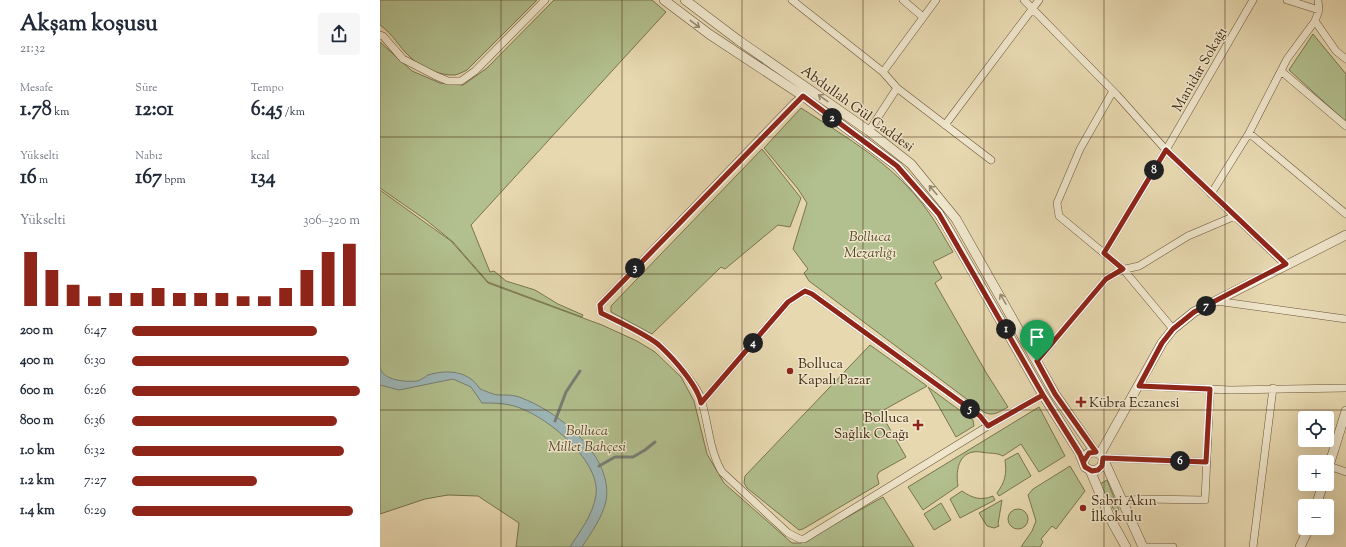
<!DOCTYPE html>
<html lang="tr">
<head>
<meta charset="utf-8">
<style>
  :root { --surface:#fff; --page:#f6f6f7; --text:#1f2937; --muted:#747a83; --accent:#8f2418 }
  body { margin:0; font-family:"Sorts Mill Goudy",serif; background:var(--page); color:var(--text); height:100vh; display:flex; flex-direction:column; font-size:15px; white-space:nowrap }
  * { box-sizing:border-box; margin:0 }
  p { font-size:13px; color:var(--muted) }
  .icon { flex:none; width:22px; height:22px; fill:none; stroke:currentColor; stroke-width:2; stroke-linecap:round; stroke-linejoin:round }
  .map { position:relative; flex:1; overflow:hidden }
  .drawer { display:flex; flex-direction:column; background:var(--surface); width:380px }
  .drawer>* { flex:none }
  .controls { position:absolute; left:918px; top:411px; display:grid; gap:8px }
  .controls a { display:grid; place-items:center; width:36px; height:36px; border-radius:4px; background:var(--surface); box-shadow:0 4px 16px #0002; font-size:20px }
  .pin { position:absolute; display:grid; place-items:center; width:34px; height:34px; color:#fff; margin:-41px -17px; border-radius:50% 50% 50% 0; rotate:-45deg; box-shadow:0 0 4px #0007 }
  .pin .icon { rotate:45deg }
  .km { position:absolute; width:20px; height:20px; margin:-10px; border-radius:50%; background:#222; color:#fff; font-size:11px; line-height:20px; text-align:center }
  .round { display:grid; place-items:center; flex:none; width:42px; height:42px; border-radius:4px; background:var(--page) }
  .summary { display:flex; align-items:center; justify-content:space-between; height:68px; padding:0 20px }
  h1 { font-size:22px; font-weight:700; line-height:30px }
  .stats { display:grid; grid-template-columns:repeat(3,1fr); gap:6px; height:68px; padding:4px 20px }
  .stats div { display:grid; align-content:center }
  .stats b { font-size:20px; font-weight:700 }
  .stats small { font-size:11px; font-weight:400 }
  .stats p { font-size:11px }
  .chart { height:112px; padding:8px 20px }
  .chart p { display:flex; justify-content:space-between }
  .chart svg { width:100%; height:72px; margin-top:4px; stroke:var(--accent); stroke-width:6 }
  ul { padding:0 20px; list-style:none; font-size:13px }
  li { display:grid; grid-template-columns:64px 48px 1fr; align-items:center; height:30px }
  li i { height:10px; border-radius:5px; background:var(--accent) }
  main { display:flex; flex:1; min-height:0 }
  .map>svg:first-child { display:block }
  .green { fill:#b2bf8e; stroke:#7a744e }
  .water { fill:#9db6b8; stroke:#787e74 }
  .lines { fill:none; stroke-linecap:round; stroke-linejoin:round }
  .stream { stroke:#787e74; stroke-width:3 }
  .minor-casing { stroke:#6a5537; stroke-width:8 }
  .tertiary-casing { stroke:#6a5537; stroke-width:10 }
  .minor { stroke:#efe6cc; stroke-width:7 }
  .tertiary { stroke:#efe6cc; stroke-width:9 }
  .oneway { stroke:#98886e }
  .route-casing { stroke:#fff; stroke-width:8 }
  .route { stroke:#8f2418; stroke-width:5 }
  .grid { fill:none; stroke:#41290f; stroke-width:1; stroke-opacity:0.55 }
  .poi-dot { fill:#8f2418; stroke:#efe6cc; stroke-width:1.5 }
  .labels { text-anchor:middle; stroke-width:3; stroke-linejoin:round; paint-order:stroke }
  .street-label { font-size:14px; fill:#41290f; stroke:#efe6cc }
  .park-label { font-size:14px; font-style:italic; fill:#584728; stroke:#efe6cc }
  .poi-label { font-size:14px; fill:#41290f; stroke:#efe6cc; text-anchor:start }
</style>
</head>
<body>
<main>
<section class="drawer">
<div class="summary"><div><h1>Akşam koşusu</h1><p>21:32</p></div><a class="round"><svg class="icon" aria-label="share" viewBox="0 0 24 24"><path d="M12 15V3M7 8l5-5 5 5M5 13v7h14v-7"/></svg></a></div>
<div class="stats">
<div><p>Mesafe</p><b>1.78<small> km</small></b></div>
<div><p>Süre</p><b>12:01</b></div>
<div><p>Tempo</p><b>6:45<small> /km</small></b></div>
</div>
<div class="stats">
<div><p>Yükselti</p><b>16<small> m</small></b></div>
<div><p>Nabız</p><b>167<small> bpm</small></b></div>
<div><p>kcal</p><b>134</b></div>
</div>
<div class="chart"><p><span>Yükselti</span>306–320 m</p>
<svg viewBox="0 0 160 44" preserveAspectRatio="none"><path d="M5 44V11M15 44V22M25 44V31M35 44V38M45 44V36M55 44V36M65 44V33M75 44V36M85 44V36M95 44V36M105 44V38M115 44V38M125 44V33M135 44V22M145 44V11M155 44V6"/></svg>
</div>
<ul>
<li><b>200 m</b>6:47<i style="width:81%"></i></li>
<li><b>400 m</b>6:30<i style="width:95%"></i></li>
<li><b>600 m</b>6:26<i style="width:100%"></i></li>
<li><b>800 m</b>6:36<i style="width:90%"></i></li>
<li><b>1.0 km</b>6:32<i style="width:93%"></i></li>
<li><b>1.2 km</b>7:27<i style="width:55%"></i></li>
<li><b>1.4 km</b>6:29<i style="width:97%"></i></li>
</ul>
</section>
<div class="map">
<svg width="966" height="547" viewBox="0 0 966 547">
  <rect width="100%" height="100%" fill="#e7d8b0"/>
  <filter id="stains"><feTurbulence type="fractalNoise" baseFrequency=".005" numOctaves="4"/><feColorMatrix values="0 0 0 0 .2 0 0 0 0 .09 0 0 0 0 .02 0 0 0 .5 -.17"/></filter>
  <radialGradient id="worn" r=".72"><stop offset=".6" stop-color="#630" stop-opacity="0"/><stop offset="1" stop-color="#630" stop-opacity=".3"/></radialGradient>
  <path class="green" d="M0 0H157L87 70C83 72 79 74 75 75 60 76 40 67 30 57 18 46 14 35 0 25Z
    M174 0H272L286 12 91 225 110 272 114 271 126 281 155 290 178 304 203 315 202 317 108 282 73 242 46 220 0 188V42L32 71 60 83 83 85 107 68Z
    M933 34 966 74V122L909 70Z
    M421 108C466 137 515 165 547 210 557 223 564 238 573 252L553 262 562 278 555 283 607 374 628 407C619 412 613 417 604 412L429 281 424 273 428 269 413 249 427 203 418 189 384 148Z
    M382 149 421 198 410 227 398 225 345 269 341 267 272 334 231 312V306Z
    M0 190 71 241 108 283 222 325 257 341 275 352 301 377 314 401 327 454 344 483 412 543H421L503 497 534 547H136L139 523 98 496 68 495 45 499 0 514Z
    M490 345 547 386 500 412 526 457 499 472 497 476 499 484 423 529 419 530 367 488 364 483 365 476Z
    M548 387 593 420 594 426 576 437Z
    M659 407 685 456 659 472 641 444 623 456C615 452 610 454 601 452 580 449 575 468 578 486L543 510 528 487Z
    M638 453 651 476 619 496 617 493C625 482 627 474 625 460Z
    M690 466 705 491 676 529 672 526 661 539 663 542 660 547H641L652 531 656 521 648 495 653 489Z
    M727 480 739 510 735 512 720 484Z
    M582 491C592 498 601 501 613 496L615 500 580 518 570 499Z
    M622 500 618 524 619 526 614 528 607 526 599 513Z
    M561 503 571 520 554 530 544 514Z
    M628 519a10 10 0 1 1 20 0a10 10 0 1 1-20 0Z"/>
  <path class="water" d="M0 367C2 381 27 382 37 381 41 380 45 377 48 375 68 369 89 371 100 389 106 391 113 395 120 395 129 395 136 395 144 399 180 413 234 457 226 501 222 518 211 533 202 547H190C200 531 213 515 216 495 221 459 161 411 130 405 121 403 111 403 102 403L91 387 73 379 19 390 0 385Z"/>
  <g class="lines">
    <path class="stream" d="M175 421 186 392 200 371
      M219 466 235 457H253L265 450 275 442"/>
    <g class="minor-casing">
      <path id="minor" d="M412 0 503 72 517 88 489 131
        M523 0 543 17
        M644 0 737 95 786 150 906 265
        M907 0 939 10
        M938 0 939 10 935 21 956 51 966 59
        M0 35 3 36 23 59 56 76 68 81H81L95 71 165 0
        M901 71 966 126
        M503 72 556 0
        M517 88 611 160
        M733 91 700 149 677 203 679 216 743 269 793 329
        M423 96 414 103 220 305 221 313C237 321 267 335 280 346 290 355 315 384 320 396 329 422 328 448 342 472L408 533 420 539H424L608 426 663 395
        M565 125 659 0
        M869 133 966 214
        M831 194 869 133 907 59 935 21
        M724 253 786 150 873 0
        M836 301 966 319
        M657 361 726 279 741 270 759 266 808 236 855 216
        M759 386 851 390 966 388
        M321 403 408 302 425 291 432 294 600 416 608 426
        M723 458 826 462
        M949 466 966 472
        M743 501 762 499 825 500 830 389
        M763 547H793
        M873 547 893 388"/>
    </g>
    <g class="tertiary-casing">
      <path id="tertiary" d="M284 0 329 34 423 96 517 166 559 214 570 232 663 395 699 452 705 467 710 470 715 471 722 466 723 461
        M305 0 358 40 489 131 531 164 576 219 675 394 715 452
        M720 454 782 343 793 329 814 312 966 235
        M704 461 706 455C711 451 717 451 722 456L763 547
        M710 470 731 520 746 547
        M947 472 966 411
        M936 506 943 484
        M920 547 929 528"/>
    </g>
    <use href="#minor" class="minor"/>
    <use href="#tertiary" class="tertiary"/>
  </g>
  <defs><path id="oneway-shaft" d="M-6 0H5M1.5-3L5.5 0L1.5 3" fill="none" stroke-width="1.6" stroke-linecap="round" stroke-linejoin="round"/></defs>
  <g class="oneway">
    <use href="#oneway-shaft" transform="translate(315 24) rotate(37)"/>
    <use href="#oneway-shaft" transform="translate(443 98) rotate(-144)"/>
    <use href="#oneway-shaft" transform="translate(553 190) rotate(-130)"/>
    <use href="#oneway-shaft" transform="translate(623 299) rotate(-120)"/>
  </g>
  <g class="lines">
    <g class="route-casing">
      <path id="route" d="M657 361 675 394 716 452 709 453 704 461 663 395 559 214 517 166 423 96 220 305 221 313C237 321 268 335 280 346 293 358 318 386 321 403L408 302 425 291 432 294 600 416 608 426 663 395 699 452 705 467 712 471 718 470 722 466 723 458 826 462 830 389 759 386 782 343 793 329 814 312 906 264 786 150 724 253 743 269 726 279 657 361"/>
    </g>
    <use href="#route" class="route"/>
  </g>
  <path class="grid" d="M121 0V547M242 0V547M362 0V547M483 0V547M604 0V547M724 0V547M845 0V547M0 137H966M0 274H966M0 410H966"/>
  <g class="poi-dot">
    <circle cx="410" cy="371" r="4"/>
    <path d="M699 396h4v4h4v4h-4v4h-4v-4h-4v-4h4z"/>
    <path d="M536 419h4v4h4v4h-4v4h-4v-4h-4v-4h4z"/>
    <circle cx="703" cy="508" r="4"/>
  </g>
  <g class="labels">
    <g class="street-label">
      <text transform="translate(819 69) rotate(-60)" y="5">Manidar Sokağı</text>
      <text transform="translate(478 108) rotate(36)" y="5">Abdullah Gül Caddesi</text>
    </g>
    <g class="park-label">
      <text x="490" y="241">Bolluca<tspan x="490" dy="16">Mezarlığı</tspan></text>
      <text x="207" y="435">Bolluca<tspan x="207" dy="16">Millet Bahçesi</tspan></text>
    </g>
    <g class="poi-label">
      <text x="418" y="368">Bolluca<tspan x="418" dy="16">Kapalı Pazar</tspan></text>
      <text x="709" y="407">Kübra Eczanesi</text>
      <text x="529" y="422" text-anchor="end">Bolluca<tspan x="529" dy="16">Sağlık Ocağı</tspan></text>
      <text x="711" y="505">Sabri Akın<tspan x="711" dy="16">İlkokulu</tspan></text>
    </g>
  </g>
  <rect width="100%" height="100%" filter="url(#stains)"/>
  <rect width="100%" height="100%" fill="url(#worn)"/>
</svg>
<div class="controls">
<a><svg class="icon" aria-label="locate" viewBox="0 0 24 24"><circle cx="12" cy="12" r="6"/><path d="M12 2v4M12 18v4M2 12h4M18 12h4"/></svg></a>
<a>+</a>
<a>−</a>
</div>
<div class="pin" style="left:657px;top:361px;background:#1e9e55"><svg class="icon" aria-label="arrive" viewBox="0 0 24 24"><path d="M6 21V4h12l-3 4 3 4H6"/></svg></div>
<b class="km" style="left:626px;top:329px">1</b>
<b class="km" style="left:452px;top:118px">2</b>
<b class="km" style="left:255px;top:268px">3</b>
<b class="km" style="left:373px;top:343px">4</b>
<b class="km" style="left:590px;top:409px">5</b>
<b class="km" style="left:800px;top:461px">6</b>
<b class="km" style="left:826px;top:306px">7</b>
<b class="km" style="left:774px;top:170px">8</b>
</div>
</main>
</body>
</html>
